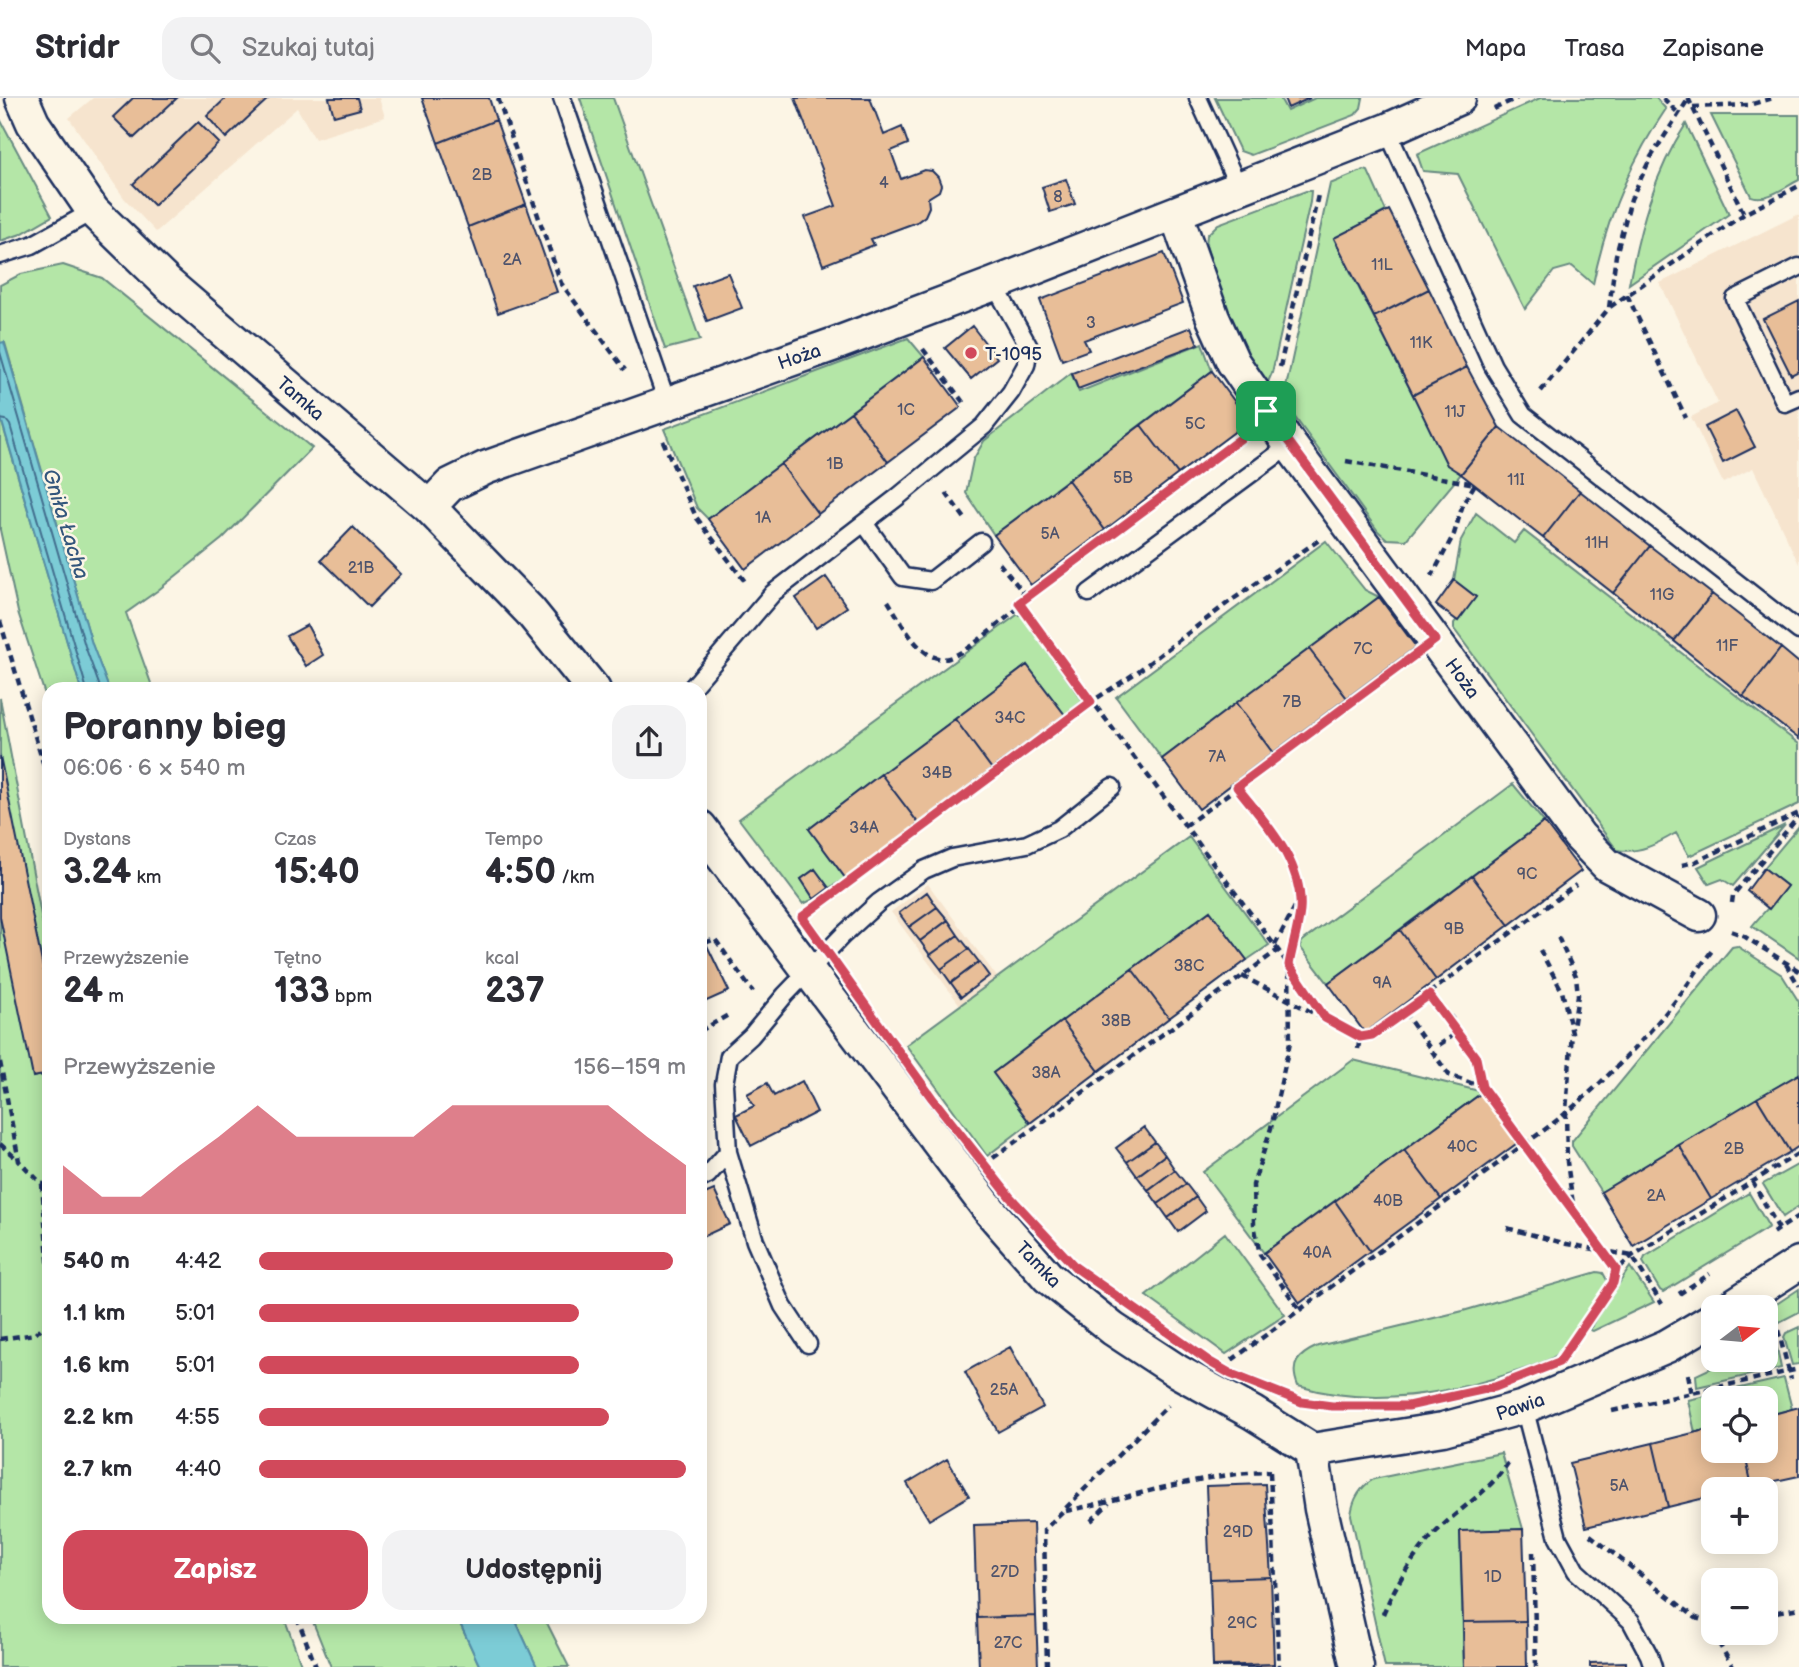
<!DOCTYPE html>
<html lang="pl">
<head>
<meta charset="utf-8">
<style>
  :root { --surface:#fff; --page:#f2f2f3; --text:#2b2b33; --muted:#7c7c81; --line:#e1e1e2; --accent:#d1495b }
  body { margin:0; font-family:"Balsamiq Sans",sans-serif; background:var(--page); color:var(--text); height:100vh; display:flex; flex-direction:column; font-size:26px; white-space:nowrap }
  * { box-sizing:border-box; margin:0 }
  p { font-size:23px; color:var(--muted) }
  .icon { flex:none; width:38px; height:38px; fill:none; stroke:currentColor; stroke-width:2; stroke-linecap:round; stroke-linejoin:round }
  .map { position:relative; flex:1; overflow:hidden }
  .sheet { position:absolute; left:42px; top:584px; width:665px; height:942px; display:flex; flex-direction:column; background:var(--surface); border-radius:21px; box-shadow:0 4px 18px #0003 }
  .sheet>* { flex:none }
  .needle { width:46px; rotate:74deg }
  .tools { position:absolute; left:1701px; top:1197px; display:grid; gap:14px }
  .tools a { display:grid; place-items:center; width:77px; height:77px; border-radius:14px; background:var(--surface); box-shadow:0 4px 18px #0003; font-size:35px }
  .pin { position:absolute; display:grid; place-items:center; width:60px; height:60px; color:#fff; margin:-30px; border-radius:14px; box-shadow:0 4px 10px #0006 }
  .round { display:grid; place-items:center; flex:none; width:74px; height:74px; border-radius:21px; background:var(--page) }
  .head { display:flex; align-items:center; justify-content:space-between; height:119px; padding:0 21px }
  h1 { font-size:38px; font-weight:600; line-height:52px }
  .figures { display:grid; grid-template-columns:repeat(3,1fr); gap:10px; height:119px; padding:7px 21px }
  .figures div { display:grid; align-content:center }
  .figures b { font-size:35px; font-weight:600 }
  .figures small { font-size:19px; font-weight:400 }
  .figures p { font-size:19px }
  .chart { height:196px; padding:14px 21px }
  .chart p { display:flex; justify-content:space-between }
  .chart svg { width:100%; height:126px; margin-top:7px; fill:var(--accent); opacity:.7 }
  .action { display:flex; gap:14px; margin-top:auto; padding:14px 21px }
  .action a { flex:1; height:80px; border-radius:21px; background:var(--accent); color:#fff; font-size:28px; font-weight:600; line-height:80px; text-align:center }
  .action a+a { background:var(--page); color:var(--text) }
  ul { padding:0 21px; list-style:none; font-size:23px }
  li { display:grid; grid-template-columns:112px 84px 1fr; align-items:center; height:52px }
  li i { height:18px; border-radius:9px; background:var(--accent) }
  header { display:flex; align-items:center; gap:42px; box-sizing:border-box; height:98px; padding:0 35px; background:var(--surface); border-bottom:2px solid var(--line) }
  header strong { font-size:33px }
  nav { display:flex; gap:38px; margin-inline-start:auto; font-size:24px }
  .search { width:490px; height:63px; background:var(--page); display:flex; align-items:center; gap:18px; box-sizing:border-box; padding:0 24px; border-radius:21px; color:var(--muted); font-size:26px }
  .map>svg:first-child { display:block }
  .built { fill:#f6e4ce }
  .green { fill:#b4e6a7; stroke:#688a82; stroke-width:2 }
  .water { fill:#7cccd6; stroke:#558da6; stroke-width:2 }
  .lines { fill:none; stroke-linecap:round; stroke-linejoin:round }
  .shore { stroke:#426e8e; stroke-width:2 }
  .building { fill:#e8be98; stroke:#1b2f5e; stroke-width:2 }
  .service-casing { stroke:#1b2f5e; stroke-width:21 }
  .minor-casing { stroke:#1b2f5e; stroke-width:37 }
  .path { stroke:#1b2f5e; stroke-width:4.5; stroke-dasharray:7 5; stroke-linecap:butt }
  .service { stroke:#fcf5e5; stroke-width:16 }
  .minor { stroke:#fcf5e5; stroke-width:32 }
  .route-casing { stroke:#fff; stroke-width:14 }
  .route { stroke:#d1495b; stroke-width:9 }
  .poi-dot { fill:#d1495b; stroke:#fcf5e5; stroke-width:2.5 }
  .labels { text-anchor:middle; stroke-width:5; stroke-linejoin:round; paint-order:stroke }
  .number-label { font-size:16px; fill:#4e536c }
  .poi-label { font-size:19px; fill:#1b2f5e; stroke:#fcf5e5; text-anchor:start }
  .street-label { font-size:19px; fill:#1b2f5e; stroke:#fcf5e5 }
  .water-label { font-size:21px; font-style:italic; fill:#33567c; stroke:#fcf5e5 }
</style>
</head>
<body>
<header>
<strong>Stridr</strong>
<div class="search"><svg class="icon" aria-label="search" viewBox="0 0 24 24"><circle cx="10" cy="10" r="6"/><path d="M15 15l6 6"/></svg>Szukaj tutaj</div>
<nav><a>Mapa</a><a>Trasa</a><a>Zapisane</a></nav>
</header>
<div class="map">
<svg width="1799" height="1569" viewBox="0 0 1799 1569">
  <rect width="100%" height="100%" fill="#fcf5e5"/>
  <filter id="ink" filterUnits="userSpaceOnUse"><feTurbulence type="fractalNoise" baseFrequency=".0143" numOctaves="2"/><feDisplacementMap in="SourceGraphic" scale="14" xChannelSelector="R" yChannelSelector="G"/><feConvolveMatrix kernelMatrix="1 2 1 2 8 2 1 2 1" color-interpolation-filters="sRGB"/></filter>
  <g filter="url(#ink)">
    <path class="built" d="M93 0H379L385 19 315 41 297 10 156 134 124 100 69 20Z
      M1799 116V466L1753 370 1723 385 1691 319 1718 305 1660 185Z
      M928 786 997 879 960 907 891 814Z"/>
    <path class="green" d="M580 0H613L700 242 665 251Z
      M1215 0H1280L1287 13 1315 0H1363L1361 10 1355 17 1251 57 1240 53Z
      M1540 0H1656L1666 11C1630 64 1606 122 1593 186L1572 168 1554 173 1525 211 1458 76 1423 73 1417 56Z
      M1711 17H1799V82C1785 89 1766 104 1751 98Z
      M0 21 52 118 21 136 0 143Z
      M1686 26 1729 116 1629 186C1640 129 1654 75 1686 26Z
      M1364 72 1368 73 1386 113 1334 141 1413 297 1461 376 1406 442 1387 441 1378 433 1283 303 1330 86Z
      M1306 93H1311L1310 104 1272 275 1268 284 1264 283C1235 242 1220 195 1206 147L1207 137 1218 126Z
      M63 167 102 180 312 350 222 441 157 493 126 515 153 591H109L92 546 5 245H0V187L21 176Z
      M908 240 924 259 708 421 697 410 664 331Z
      M1202 245 1212 273 994 437 966 395 973 362 984 343 1071 275 1079 294Z
      M0 318 81 591 49 592V609L18 514 0 432Z
      M1476 415 1514 445 1524 433 1799 646V706L1689 758 1676 735C1657 746 1639 756 1617 752L1454 531V525L1476 499 1454 482 1461 442Z
      M1326 443 1365 492 1379 499 1162 661 1116 599Z
      M1017 517H1022L1083 603 1065 617 1027 567 809 731 846 781 829 790 815 771 801 781 814 801 803 806 739 721Z
      M0 600 49 859V1519H284L302 1569H0Z
      M1513 686 1544 724 1328 885 1301 850 1300 845Z
      M1785 727 1733 788 1722 781 1709 786 1698 769Z
      M1799 728V860L1752 828C1763 814 1776 803 1787 788L1764 770Z
      M1189 739 1269 847 1247 862 1210 813 993 975 1030 1025 987 1058 906 947Z
      M1737 848 1782 877 1799 904V976L1601 1094 1572 1048V1043L1732 849Z
      M1353 962 1483 994 1264 1155 1203 1074Z
      M1799 1066V1108L1783 1119 1763 1086Z
      M1749 1095 1769 1129 1663 1194 1660 1192 1643 1164 1645 1159Z
      M1225 1135 1285 1217 1226 1256 1146 1198Z
      M1630 1169 1654 1204 1593 1233 1590 1232 1595 1221Z
      M1597 1174 1603 1175 1608 1184C1594 1205 1578 1237 1559 1255 1548 1265 1529 1269 1515 1274 1446 1297 1369 1309 1298 1288 1289 1266 1298 1257 1318 1248L1463 1213Z
      M1799 1191V1214L1766 1231V1213Z
      M1799 1229V1266L1792 1267 1784 1239 1786 1235Z
      M1770 1242 1776 1245 1781 1270 1697 1289 1696 1277 1728 1262H1766V1244Z
      M1784 1280 1792 1311 1766 1318V1300H1713V1330L1695 1335 1688 1302Z
      M1501 1355 1523 1431 1460 1434 1464 1569H1385L1351 1417C1353 1401 1360 1389 1374 1381Z
      M311 1519H457L480 1569H331Z
      M514 1519H544L569 1569H537Z"/>
    <path class="water" d="M4 244 92 546 109 591H81L80 588 0 317V245Z
      M457 1519H514L537 1569H480Z"/>
    <g class="lines">
      <path class="shore" d="M0 254 85 548 101 592
        M0 321 6 322 10 327 87 592"/>
    </g>
    <path class="building" d="M133 0H177L134 40 113 19Z
      M226 0H269L226 40 207 18Z
      M329 0H357L360 11 334 18Z
      M422 0H489L496 22 438 45Z
      M795 0H870L884 37 902 29 908 46 891 53 901 81 924 72 932 73 938 79 941 87 939 93 928 100 929 109 925 118 917 124 871 141 874 147 823 167 805 119 836 108Z
      M1284 0H1310L1288 10Z
      M496 22 526 106 468 129 438 45Z
      M198 24 219 45 154 107 133 86Z
      M1066 81 1075 106 1050 114 1042 89Z
      M526 106 557 194 498 215 468 129Z
      M1389 112 1429 191 1374 219 1334 140Z
      M1164 155 1183 205 1084 242 1089 252 1062 262 1040 202Z
      M728 175 742 210 707 223 693 188Z
      M1429 191 1467 269 1413 297 1374 219Z
      M1799 203V273L1791 277 1763 221Z
      M972 228 997 260 971 281 945 250Z
      M1191 229 1198 246 1078 291 1072 275Z
      M924 259 961 309 888 364 851 314Z
      M1467 269 1499 329 1461 376 1447 367 1413 297Z
      M1212 273 1249 323 1178 376 1141 327Z
      M1736 313 1755 349 1723 365 1705 329Z
      M851 314 888 364 818 416 781 366Z
      M1141 327 1178 376 1105 432 1068 382Z
      M1499 329 1580 393 1543 440 1461 376Z
      M781 366 818 416 745 471 708 421Z
      M1068 382 1105 432 1031 487 994 437Z
      M1580 393 1650 448 1613 495 1543 440Z
      M353 429 401 476 369 509 321 462Z
      M1650 448 1712 496 1674 543 1613 495Z
      M826 479 847 509 816 530 796 500Z
      M1454 482 1476 499 1458 523 1436 507Z
      M1712 496 1781 550 1743 598 1674 543Z
      M1379 499 1416 549 1347 600 1309 551Z
      M307 527 323 557 306 568 287 538Z
      M1781 550 1799 565V641L1743 598Z
      M1309 551 1347 600 1273 655 1236 605Z
      M1027 567 1065 617 992 671 955 621Z
      M1236 605 1273 655 1199 711 1162 661Z
      M955 621 992 671 919 726 881 676Z
      M0 658 49 899V976L33 979 0 819Z
      M881 676 919 726 846 781 809 731Z
      M1544 724 1581 773 1509 827 1472 778Z
      M1764 770 1787 788 1769 811 1747 793Z
      M815 771 829 790 814 801 801 781Z
      M1472 778 1509 827 1436 882 1400 832Z
      M927 794 937 809 909 829 899 815Z
      M937 809 948 822 920 843 909 829Z
      M1210 813 1247 862 1169 920 1132 871Z
      M948 822 958 837 930 857 920 843Z
      M1400 832 1436 882 1365 935 1328 885Z
      M700 833 729 893 700 906Z
      M958 837 969 851 941 871 930 857Z
      M969 851 979 864 951 885 941 871Z
      M979 864 989 878 961 899 951 885Z
      M1132 871 1169 920 1099 973 1062 923Z
      M1062 923 1099 973 1030 1025 993 975Z
      M1799 976V1048L1790 1054 1757 1000Z
      M802 983 817 1014 751 1048 736 1017 754 1008 747 996 767 985 774 998Z
      M1483 994 1520 1043 1441 1101 1404 1052Z
      M1757 1000 1790 1054 1711 1101 1679 1047Z
      M1144 1029 1155 1044 1127 1064 1116 1050Z
      M1155 1044 1165 1057 1137 1078 1127 1064Z
      M1679 1047 1711 1101 1633 1148 1601 1094Z
      M1404 1052 1441 1101 1370 1153 1335 1103Z
      M1165 1057 1175 1072 1148 1092 1137 1078Z
      M1175 1072 1186 1086 1158 1106 1148 1092Z
      M1186 1086 1196 1099 1168 1120 1158 1106Z
      M714 1092 730 1126 700 1140V1098Z
      M1196 1099 1206 1113 1178 1134 1168 1120Z
      M1335 1103 1370 1153 1300 1205 1264 1155Z
      M1010 1249 1043 1309 998 1334 965 1274Z
      M1799 1309V1378L1752 1388 1744 1353H1766V1318Z
      M1713 1330V1353H1744L1752 1388 1739 1391H1713V1398L1668 1409 1653 1345Z
      M1653 1345 1668 1409 1586 1429 1570 1365Z
      M947 1361 969 1398 929 1422 907 1385Z
      M1265 1386 1271 1479 1210 1481 1206 1388Z
      M1033 1425 1036 1518 977 1520 974 1427Z
      M1523 1431 1526 1523 1463 1524 1460 1433Z
      M1271 1479 1274 1566 1213 1568 1210 1481Z
      M1036 1518 1038 1569H979L977 1520Z
      M1526 1523 1527 1569H1464L1463 1524Z
      M1626 1564V1569H1590V1565Z
      M1274 1566V1569H1213V1568Z"/>
    <g class="lines">
      <g class="service-casing">
        <path id="service" d="M562 0 667 304
          M1198 0 1239 90
          M1387 32 1493 268 1523 317 1799 533
          M0 157 32 147 93 113
          M1799 169 1735 201 1785 305 1799 299
          M864 425 903 479 931 483 981 444
          M1089 495 1290 347
          M690 592 773 495 899 398 984 328 1011 294 1026 267 1029 249 994 186
          M700 1081 708 1077 728 1054
          M808 1246 783 1208 755 1143 728 1054 724 986 729 958 751 938 785 897 843 837 879 804 924 772 952 760 1027 746 1059 731 1112 689
          M1524 1309 1558 1440 1576 1473 1631 1523 1649 1557 1653 1569"/>
      </g>
      <g class="minor-casing">
        <path id="minor" d="M22 0 33 25 93 113 167 185 429 409 530 513 594 592
          M1176 116 1213 220 1233 264 1290 347 1579 738 1607 767 1699 817
          M429 409 450 387 485 370 835 246 994 186 1387 32 1459 0
          M700 729 991 1114 1048 1179 1113 1231 1177 1273 1253 1315 1312 1352 1321 1411 1357 1569
          M1731 1209 1799 1165
          M1312 1352 1443 1331 1524 1309 1667 1248 1713 1221"/>
      </g>
      <path class="path" d="M498 0 561 185 625 272
        M1663 0 1678 15
        M1688 0 1744 116
        M1693 9 1749 7 1773 0
        M1494 11 1517 0
        M1627 197 1686 320
        M1610 209 1744 116 1799 88
        M923 251 966 308
        M1280 269 1318 97
        M1541 293 1609 210 1616 157 1631 101 1651 59 1689 0
        M1243 339 1019 505 1278 852 1325 920
        M663 343 696 419 743 481 747 478
        M1346 363 1475 386 1463 406 1454 436 1432 478
        M946 395 966 422
        M999 465 1027 499
        M888 503C899 520 911 545 928 556 934 560 943 562 949 560 968 554 1004 521 1021 508
        M0 523 49 684
        M1237 689 1291 761 1300 800V814L1289 867 1290 944 1271 1030 1253 1087 1254 1126 1260 1157 1301 1213
        M1185 728 1406 563
        M1682 767 1695 764 1799 715
        M1732 805 1733 797 1799 718
        M809 815 1091 604 1137 574 1229 504 1319 442
        M1731 833 1742 837 1799 873
        M1558 839 1576 878 1578 897 1573 930
        M705 845 715 841 753 894
        M1275 847 1299 801
        M1540 852 1562 893 1572 935 1566 1013 1567 1064 1574 1113
        M1786 866 1799 888
        M1242 878 1360 939 1372 937 1576 787
        M1429 897 1476 960 1482 989 1523 1047C1575 1012 1622 967 1662 919 1681 898 1696 873 1714 850
        M1404 914 1449 977 1482 989
        M1448 923 1455 917
        M700 933 730 916
        M1439 947 1457 935
        M1358 951 1360 939
        M0 964 19 1063 42 1086H49
        M0 1046 18 1062
        M993 1060 1278 852
        M1752 1083 1779 1131
        M42 1086 49 1174
        M1507 1130 1567 1146 1632 1158 1662 1206
        M1773 1135 1799 1118
        M1679 1196 1710 1176
        M1778 1232 1791 1281
        M0 1241 35 1236 49 1223
        M1570 1250 1613 1185 1617 1172 1632 1158 1799 1055
        M1232 1262 1523 1047 1617 1172
        M1688 1276 1692 1296
        M1308 1305 1345 1308
        M1612 1313 1799 1271
        M1270 1374 1279 1569
        M1066 1413C1134 1399 1200 1375 1270 1374
        M1091 1423 1109 1405
        M1590 1437 1696 1520 1713 1525
        M1533 1454 1536 1569
        M1383 1516C1396 1486 1414 1456 1437 1433 1461 1409 1489 1394 1508 1365
        M1766 1516 1799 1510
        M297 1519 316 1569
        M1706 1524 1733 1569
        M1047 1569 1044 1432 1168 1307"/>
      <use href="#service" class="service"/>
      <use href="#minor" class="minor"/>
    </g>
  </g>
  <g class="lines" filter="url(#ink)">
    <g class="route-casing">
      <path id="route" d="M1266 313 1435 542 1237 689C1265 725 1304 764 1300 813 1298 831 1292 849 1289 867L1325 920 1360 939 1372 937 1429 897 1476 960 1482 989 1616 1171 1613 1185 1559 1264 1495 1289 1408 1308H1332L1302 1304 1231 1276 1210 1264 1075 1169 1010 1099 932 1000 802 819 1091 604 1019 505 1256 329Z"/>
    </g>
    <use href="#route" class="route"/>
  </g>
  <circle class="poi-dot" cx="971" cy="255" r="7"/>
  <g class="labels">
    <g class="number-label">
      <text x="482" y="82">2B</text>
      <text x="884" y="90">4</text>
      <text x="1058" y="104">8</text>
      <text x="512" y="167">2A</text>
      <text x="1382" y="172">11L</text>
      <text x="1091" y="230">3</text>
      <text x="1421" y="250">11K</text>
      <text x="906" y="317">1C</text>
      <text x="1455" y="319">11J</text>
      <text x="1195" y="331">5C</text>
      <text x="835" y="371">1B</text>
      <text x="1123" y="385">5B</text>
      <text x="1516" y="387">11I</text>
      <text x="763" y="425">1A</text>
      <text x="1050" y="441">5A</text>
      <text x="1597" y="450">11H</text>
      <text x="361" y="475">21B</text>
      <text x="1662" y="502">11G</text>
      <text x="1727" y="553">11F</text>
      <text x="1363" y="556">7C</text>
      <text x="1292" y="609">7B</text>
      <text x="1010" y="625">34C</text>
      <text x="1217" y="664">7A</text>
      <text x="937" y="680">34B</text>
      <text x="864" y="735">34A</text>
      <text x="1527" y="781">9C</text>
      <text x="1454" y="836">9B</text>
      <text x="1189" y="873">38C</text>
      <text x="1382" y="890">9A</text>
      <text x="1116" y="928">38B</text>
      <text x="1046" y="980">38A</text>
      <text x="1462" y="1054">40C</text>
      <text x="1734" y="1056">2B</text>
      <text x="1656" y="1103">2A</text>
      <text x="1388" y="1108">40B</text>
      <text x="1317" y="1160">40A</text>
      <text x="1004" y="1297">25A</text>
      <text x="1619" y="1393">5A</text>
      <text x="1238" y="1439">29D</text>
      <text x="1005" y="1479">27D</text>
      <text x="1493" y="1484">1D</text>
      <text x="1242" y="1530">29C</text>
      <text x="1008" y="1550">27C</text>
    </g>
    <g class="poi-label">
      <text x="985" y="262">T-1095</text>
    </g>
    <g class="street-label">
      <text transform="translate(799 258) rotate(-19)" y="7">Hoża</text>
      <text transform="translate(301 300) rotate(41)" y="7">Tamka</text>
      <text transform="translate(1463 580) rotate(54)" y="7">Hoża</text>
      <text transform="translate(1039 1166) rotate(46)" y="7">Tamka</text>
      <text transform="translate(1520 1308) rotate(-19)" y="7">Pawia</text>
    </g>
    <g class="water-label">
      <text transform="translate(66 426) rotate(73)" y="7">Gniła Łacha</text>
    </g>
  </g>
</svg>
<div class="tools">
<a><svg class="needle" viewBox="-14 -14 28 28"><path d="M0-13l5 13h-10z" fill="#e53935"/><path d="M0 13l5-13h-10z" fill="#7c7c81"/></svg></a>
<a><svg class="icon" aria-label="locate" viewBox="0 0 24 24"><circle cx="12" cy="12" r="6"/><path d="M12 2v4M12 18v4M2 12h4M18 12h4"/></svg></a>
<a>+</a>
<a>−</a>
</div>
<div class="pin" style="left:1266px;top:313px;background:#1e9e55"><svg class="icon" aria-label="arrive" viewBox="0 0 24 24"><path d="M6 21V4h12l-3 4 3 4H6"/></svg></div>
<section class="sheet">
<div class="head"><div><h1>Poranny bieg</h1><p>06:06 · 6 × 540 m</p></div><a class="round"><svg class="icon" aria-label="share" viewBox="0 0 24 24"><path d="M12 15V3M7 8l5-5 5 5M5 13v7h14v-7"/></svg></a></div>
<div class="figures">
<div><p>Dystans</p><b>3.24<small> km</small></b></div>
<div><p>Czas</p><b>15:40</b></div>
<div><p>Tempo</p><b>4:50<small> /km</small></b></div>
</div>
<div class="figures">
<div><p>Przewyższenie</p><b>24<small> m</small></b></div>
<div><p>Tętno</p><b>133<small> bpm</small></b></div>
<div><p>kcal</p><b>237</b></div>
</div>
<div class="chart"><p><span>Przewyższenie</span>156–159 m</p>
<svg viewBox="0 0 160 44" preserveAspectRatio="none"><path d="M0 44V27L10 38L20 38L30 27L40 17L50 6L60 17L70 17L80 17L90 17L100 6L110 6L120 6L130 6L140 6L150 17L160 27V44z"/></svg>
</div>
<ul>
<li><b>540 m</b>4:42<i style="width:97%"></i></li>
<li><b>1.1 km</b>5:01<i style="width:75%"></i></li>
<li><b>1.6 km</b>5:01<i style="width:75%"></i></li>
<li><b>2.2 km</b>4:55<i style="width:82%"></i></li>
<li><b>2.7 km</b>4:40<i style="width:100%"></i></li>
</ul>
<div class="action"><a>Zapisz</a><a>Udostępnij</a></div>
</section>
</div>
</body>
</html>
